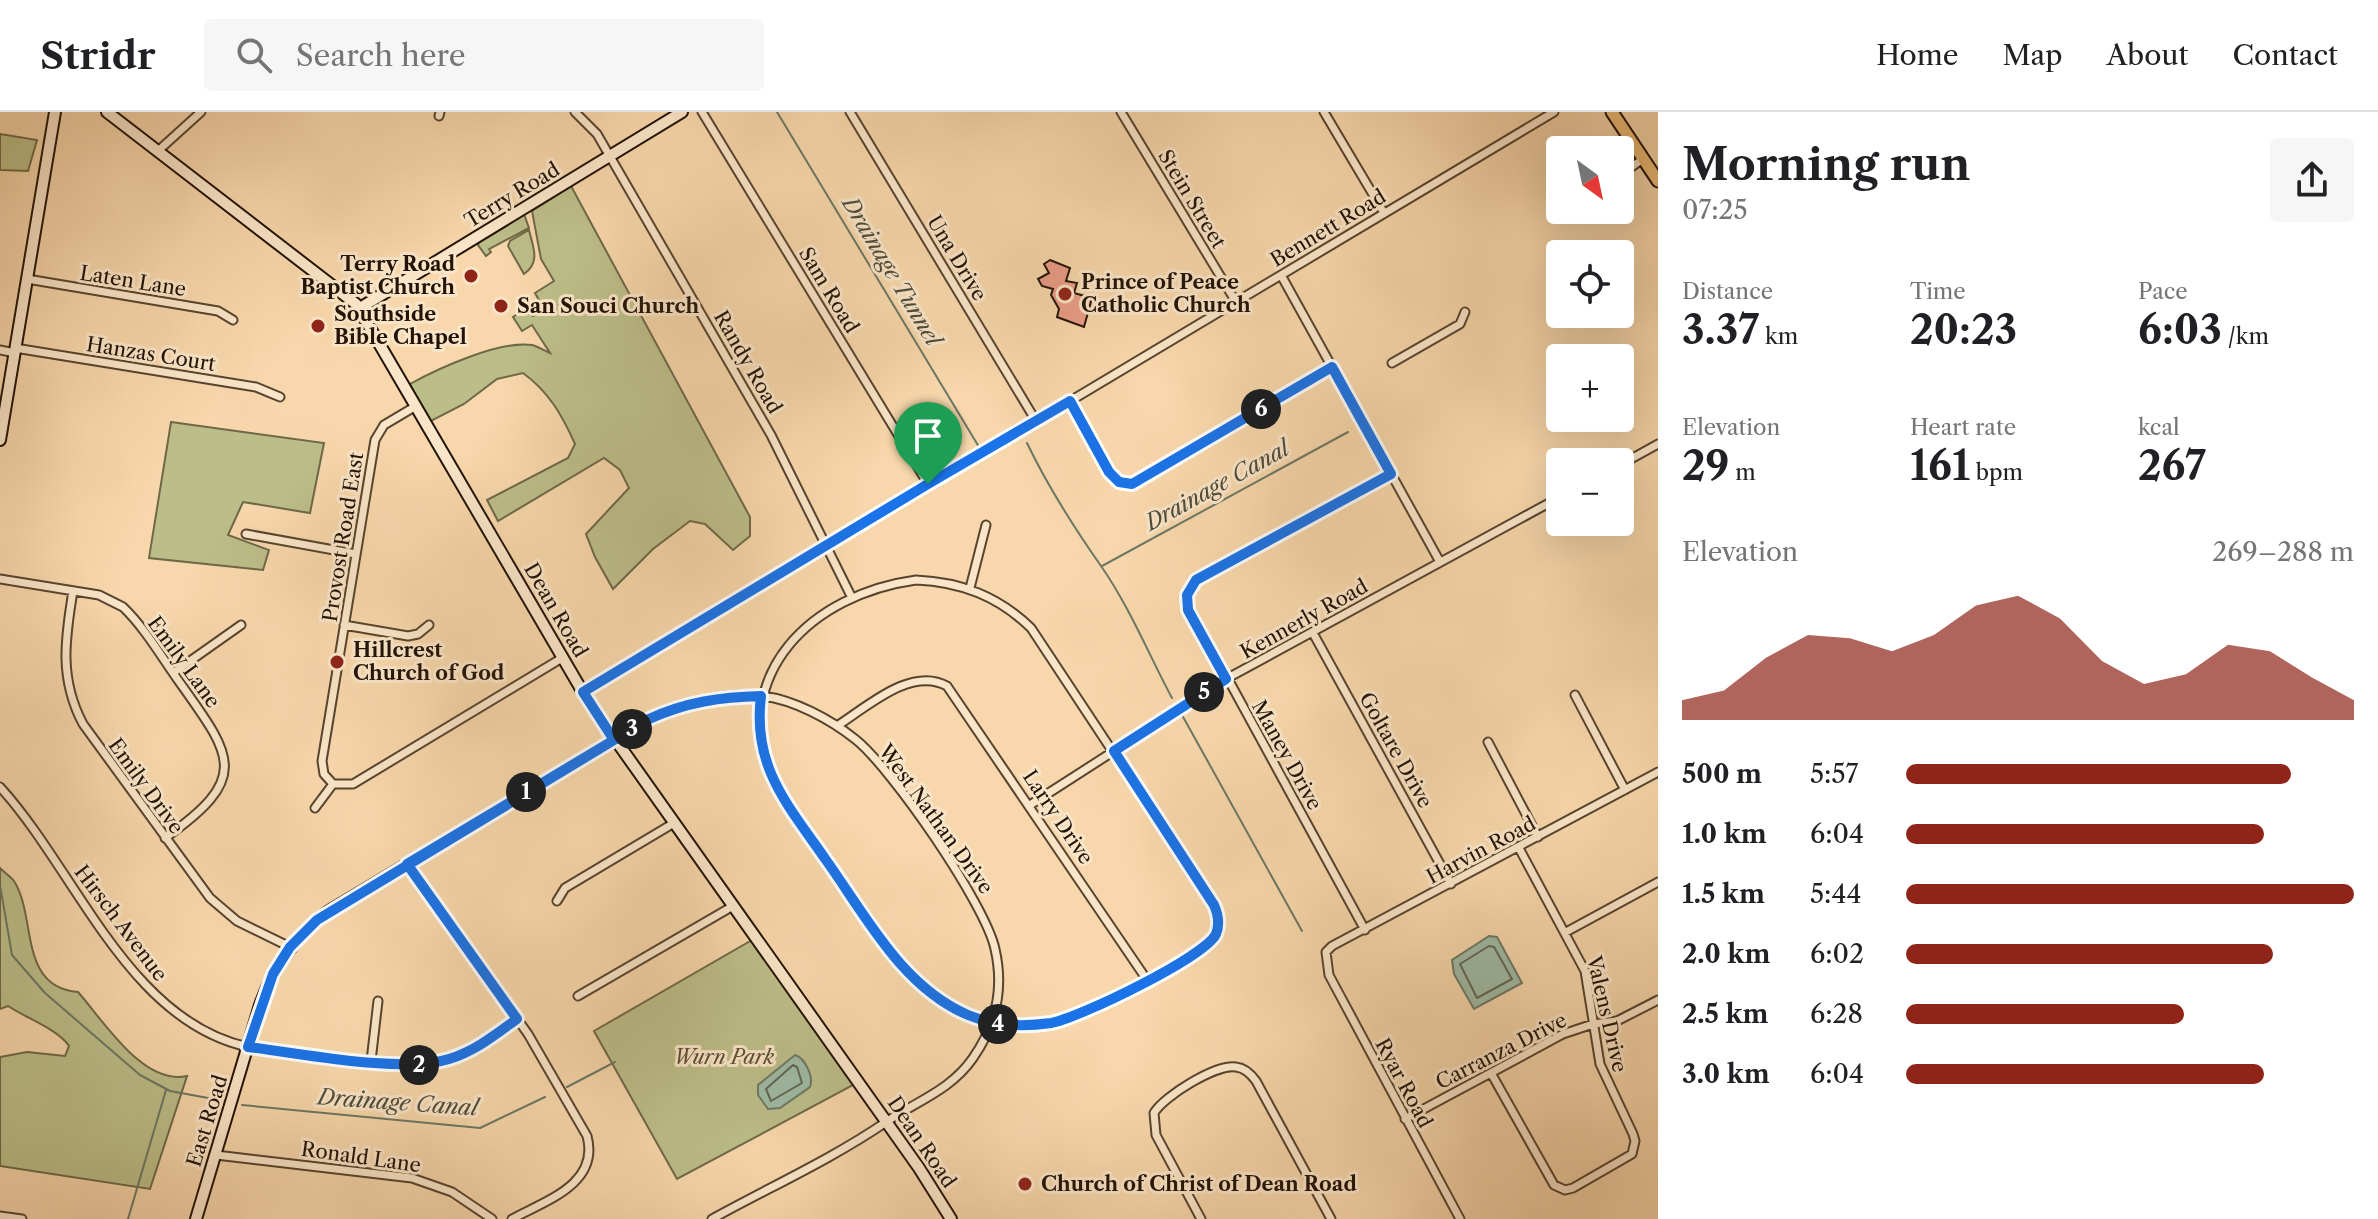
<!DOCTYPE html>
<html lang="en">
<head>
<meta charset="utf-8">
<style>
  :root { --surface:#fff; --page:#f6f6f6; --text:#202124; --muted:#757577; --line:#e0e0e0; --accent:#8f2418 }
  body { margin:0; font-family:"Libre Caslon Text",serif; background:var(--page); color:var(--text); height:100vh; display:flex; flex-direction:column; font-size:30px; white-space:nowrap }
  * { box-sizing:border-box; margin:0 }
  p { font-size:26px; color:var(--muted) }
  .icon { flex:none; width:44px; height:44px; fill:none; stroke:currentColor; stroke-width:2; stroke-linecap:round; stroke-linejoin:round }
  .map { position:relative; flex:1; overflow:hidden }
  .details { display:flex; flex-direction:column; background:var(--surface); width:720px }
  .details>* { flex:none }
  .needle { width:52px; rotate:147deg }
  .tools { position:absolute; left:1546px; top:24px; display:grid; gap:16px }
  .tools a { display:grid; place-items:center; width:88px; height:88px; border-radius:8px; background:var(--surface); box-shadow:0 8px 32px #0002; font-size:40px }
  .pin { position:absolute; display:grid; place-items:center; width:68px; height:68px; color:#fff; margin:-82px -34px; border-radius:50% 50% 50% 0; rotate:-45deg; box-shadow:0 0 8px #0007 }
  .pin .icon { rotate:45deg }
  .km { position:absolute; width:40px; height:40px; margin:-20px; border-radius:50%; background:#222; color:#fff; font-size:22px; line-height:40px; text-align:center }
  .round { display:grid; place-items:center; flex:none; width:84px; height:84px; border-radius:8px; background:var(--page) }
  .headline { display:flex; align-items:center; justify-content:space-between; height:136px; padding:0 24px }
  h1 { font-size:44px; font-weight:700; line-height:60px }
  .figures { display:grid; grid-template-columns:repeat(3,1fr); gap:12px; height:136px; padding:8px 24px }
  .figures div { display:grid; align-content:center }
  .figures b { font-size:40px; font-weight:700 }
  .figures small { font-size:22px; font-weight:400 }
  .figures p { font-size:22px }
  .chart { height:224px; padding:16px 24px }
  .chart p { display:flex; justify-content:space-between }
  .chart svg { width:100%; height:144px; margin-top:8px; fill:var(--accent); opacity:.7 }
  ul { padding:0 24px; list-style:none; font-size:26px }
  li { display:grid; grid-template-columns:128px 96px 1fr; align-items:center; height:60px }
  li i { height:20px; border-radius:10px; background:var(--accent) }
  header { display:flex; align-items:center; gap:48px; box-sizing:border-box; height:112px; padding:0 40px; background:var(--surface); border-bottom:2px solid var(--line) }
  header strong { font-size:38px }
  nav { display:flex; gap:44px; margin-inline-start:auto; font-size:28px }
  .search { width:560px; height:72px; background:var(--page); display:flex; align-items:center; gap:20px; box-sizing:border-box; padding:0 28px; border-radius:8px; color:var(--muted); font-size:30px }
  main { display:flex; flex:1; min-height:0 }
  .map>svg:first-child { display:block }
  .green { fill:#bcbe89; stroke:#6f6848; stroke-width:2 }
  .water { fill:#9ebaa4; stroke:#6c7765; stroke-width:2 }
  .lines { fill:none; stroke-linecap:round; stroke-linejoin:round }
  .shore { stroke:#606655; stroke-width:2 }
  .stream { stroke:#6c7765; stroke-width:2 }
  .building { fill:#ea9d87; stroke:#221306; stroke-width:2 }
  .street-casing { stroke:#57442f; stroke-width:11 }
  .secondary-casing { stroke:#221306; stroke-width:14 }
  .primary-casing { stroke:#221306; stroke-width:15 }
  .street { stroke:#fae5c8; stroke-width:7 }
  .secondary { stroke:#fae5c8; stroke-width:10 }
  .primary { stroke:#ecbc76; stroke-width:11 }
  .route-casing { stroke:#fff; stroke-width:16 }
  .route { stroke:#1a73e8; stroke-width:10 }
  .poi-dot { fill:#8f2418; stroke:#fae5c8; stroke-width:3 }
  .labels { text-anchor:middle; stroke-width:6; stroke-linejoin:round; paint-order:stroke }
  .street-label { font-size:20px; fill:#221306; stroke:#fae5c8 }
  .poi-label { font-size:20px; font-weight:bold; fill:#221306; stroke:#fae5c8; text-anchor:start }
  .park-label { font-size:20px; font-style:italic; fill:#584f34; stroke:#fae5c8 }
  .water-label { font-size:22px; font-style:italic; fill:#4d4d3d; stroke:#fae5c8 }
</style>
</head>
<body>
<header>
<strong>Stridr</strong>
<div class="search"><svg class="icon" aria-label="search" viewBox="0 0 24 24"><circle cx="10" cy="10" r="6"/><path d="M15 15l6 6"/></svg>Search here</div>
<nav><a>Home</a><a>Map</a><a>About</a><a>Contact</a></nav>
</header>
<main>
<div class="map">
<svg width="1658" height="1107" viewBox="0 0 1658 1107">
  <rect width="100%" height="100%" fill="#f7d7ab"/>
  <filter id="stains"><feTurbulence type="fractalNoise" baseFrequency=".0025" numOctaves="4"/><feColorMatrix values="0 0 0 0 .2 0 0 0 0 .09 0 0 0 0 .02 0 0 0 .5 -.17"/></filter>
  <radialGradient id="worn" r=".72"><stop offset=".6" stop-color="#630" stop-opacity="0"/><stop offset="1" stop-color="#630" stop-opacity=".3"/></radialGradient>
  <path class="green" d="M0 22 37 28 28 59 0 58Z
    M571 74 750 405V424L733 438 705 412 690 409 653 437 613 477 595 445 586 422 629 376 620 358 604 346 498 409 487 388 568 346 575 332C562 303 549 280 523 261L497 267 464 292 429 310 410 272C437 257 500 228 532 233 537 234 545 239 550 241L532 213 522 219 513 205 528 195 533 204 544 197 535 181 554 169 541 147 532 99Z
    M524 102 529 116 489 137 491 140 486 144 478 133 480 128Z
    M529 118C533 135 541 150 524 162L508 134 510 129Z
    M171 310 324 331 310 401 243 390 228 423 269 438 263 458 149 446Z
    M0 756C4 760 10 764 14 769 37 805 18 875 78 880 103 908 143 974 187 964L150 1077 0 1054V945L27 940 65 944 69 934C59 918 26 906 8 894L0 897Z
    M752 828 855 972 677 1067 594 919Z"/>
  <path class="water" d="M1489 824 1497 825 1522 871 1474 897 1454 862 1452 848Z
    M795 943C805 946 814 965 810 975L780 996 768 997 758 983V973Z"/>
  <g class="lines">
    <path class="shore" d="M1489 834 1494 835 1512 867 1477 886 1460 852Z
      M793 953 797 955 802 971 771 989 766 977Z"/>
    <path class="stream" d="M777 0 979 335
      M1027 331C1048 375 1073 414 1101 454 1129 494 1149 543 1172 586
      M1102 454 1348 320
      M1182 603 1302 819
      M0 773 12 843 45 881 140 963 170 979 219 988
      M567 975 615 950
      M242 993 480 1016 545 985
      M128 1107 166 978"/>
  </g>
  <path class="building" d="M1050 148 1070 156 1066 169 1077 171 1074 181 1092 186 1084 215 1057 205 1059 197 1051 183 1053 177 1042 174 1038 167 1049 161 1044 152Z"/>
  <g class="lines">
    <g class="street-casing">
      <path id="street" d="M575 0 597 22 771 323 852 486
        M702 0 928 372
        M850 0 1036 309
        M1121 0 1236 190
        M1324 0 1384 101
        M439 4 440 0
        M159 38 201 0
        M1620 63 1643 47
        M1552 104 1561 98
        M1281 163 1440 450
        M27 167 218 199 233 208
        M15 236 256 275 280 285
        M0 238 15 241
        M1392 251 1460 212 1465 200
        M1070 289 1109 360 1119 370 1132 372 1332 255
        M1620 353 1658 332
        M246 422 356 442
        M0 467 99 483 123 495C144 515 161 544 178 568 232 644 252 665 165 726
        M916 468C961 470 998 484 1031 516L1214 793C1221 811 1217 824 1203 837 1161 860 1118 891 1073 905 1007 927 941 903 899 850L772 669C728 561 813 482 916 468Z
        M970 476 986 413
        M73 479C65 527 59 567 83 612L210 786 237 809 290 835
        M344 513 408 524 418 522 429 513
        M1313 521 1451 772
        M173 561 241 513
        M583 580 1554 0
        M1575 583 1625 678
        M837 614C867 595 911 554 947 574L1147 868
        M614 628C659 601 709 577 763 584 794 588 830 607 855 627 891 655 986 793 995 837 1004 876 996 913 973 946 951 978 917 989 886 1010 832 1047 770 1075 712 1107
        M1488 630 1538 725
        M333 672 324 662 322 649 375 328 384 313 416 294
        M333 672H353L562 546
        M0 675C76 758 128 909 248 935 300 941 401 962 449 947 475 939 496 923 517 907
        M1030 693 1226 567 1560 385
        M315 696 333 672
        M407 752 528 922 587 1024C600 1072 545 1089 512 1107
        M557 789 565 776 674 711
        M1365 818 1186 490 1190 476 1196 468 1391 362
        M1566 820 1658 770
        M578 884 733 794
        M371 949 378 889
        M1491 961 1554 1073 1565 1078 1573 1076 1632 1042 1635 1029 1633 1022 1600 952 1585 859 1519 736
        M1405 1007 1563 922 1593 912 1617 909 1658 888
        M216 1043 412 1066 452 1080 492 1107
        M0 1104 22 1107
        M1201 1107 1156 1023 1154 1001C1164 984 1216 952 1236 955 1245 956 1251 962 1256 969L1331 1107
        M1460 1107 1329 863 1326 840 1332 834 1658 660"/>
    </g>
    <g class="secondary-casing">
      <path id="secondary" d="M107 0 356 192 588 589 919 1056 951 1107
        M360 196 682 0
        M0 328 55 0
        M196 1107 260 893C274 854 296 823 329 799L614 628"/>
    </g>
    <g class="primary-casing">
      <path id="primary" d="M1612 0 1658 69"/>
    </g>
    <use href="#street" class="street"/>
    <use href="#secondary" class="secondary"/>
    <use href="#primary" class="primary"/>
  </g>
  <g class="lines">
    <g class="route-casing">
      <path id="route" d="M928 372 583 580 614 628 317 808 290 835 273 862 248 935C300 941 402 962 449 947 475 939 495 923 517 907L407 752 649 607C686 590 721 585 761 584 752 655 788 693 826 748 866 804 902 875 968 903 994 914 1023 915 1051 911 1079 906 1205 845 1216 822 1220 812 1218 802 1214 793L1114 639 1226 567 1188 498 1187 483 1196 468 1391 362 1332 255 1132 372 1119 370 1109 360 1070 289 928 372"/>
    </g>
    <use href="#route" class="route"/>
  </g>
  <g class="poi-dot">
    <circle cx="471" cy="164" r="8"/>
    <circle cx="1065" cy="182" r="8"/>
    <circle cx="501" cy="194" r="8"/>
    <circle cx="318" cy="214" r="8"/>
    <circle cx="337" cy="550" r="8"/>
    <circle cx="1025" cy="1072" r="8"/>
  </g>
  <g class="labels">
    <g class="street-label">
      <text transform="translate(512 83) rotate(-31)" y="7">Terry Road</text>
      <text transform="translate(1192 87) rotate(59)" y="7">Stein Street</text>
      <text transform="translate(1328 116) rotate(-31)" y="7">Bennett Road</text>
      <text transform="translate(957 146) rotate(59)" y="7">Una Drive</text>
      <text transform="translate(133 169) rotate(9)" y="7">Laten Lane</text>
      <text transform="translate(829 178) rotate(59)" y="7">Sam Road</text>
      <text transform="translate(151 242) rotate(9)" y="7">Hanzas Court</text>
      <text transform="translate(748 250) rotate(60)" y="7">Randy Road</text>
      <text transform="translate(343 425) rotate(-81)" y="7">Provost Road East</text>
      <text transform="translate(556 498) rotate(60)" y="7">Dean Road</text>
      <text transform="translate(1304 507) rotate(-29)" y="7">Kennerly Road</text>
      <text transform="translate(184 550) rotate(54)" y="7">Emily Lane</text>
      <text transform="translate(1396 638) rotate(61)" y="7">Goltare Drive</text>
      <text transform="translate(1287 643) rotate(61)" y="7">Maney Drive</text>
      <text transform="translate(146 674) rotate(54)" y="7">Emily Drive</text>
      <text transform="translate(1058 705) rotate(56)" y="7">Larry Drive</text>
      <text transform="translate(936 707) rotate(54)" y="7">West Nathan Drive</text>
      <text transform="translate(1481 738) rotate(-28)" y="7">Harvin Road</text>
      <text transform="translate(121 811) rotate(53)" y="7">Hirsch Avenue</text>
      <text transform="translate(1607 902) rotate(77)" y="7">Valens Drive</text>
      <text transform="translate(1501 939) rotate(-27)" y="7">Carranza Drive</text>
      <text transform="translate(1404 971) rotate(62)" y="7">Ryar Road</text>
      <text transform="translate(207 1009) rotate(-73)" y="7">East Road</text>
      <text transform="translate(922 1030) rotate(56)" y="7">Dean Road</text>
      <text transform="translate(361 1045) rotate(8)" y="7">Ronald Lane</text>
    </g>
    <g class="poi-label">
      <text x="455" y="159" text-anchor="end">Terry Road<tspan x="455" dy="23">Baptist Church</tspan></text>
      <text x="1081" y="177">Prince of Peace<tspan x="1081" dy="23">Catholic Church</tspan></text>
      <text x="517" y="201">San Souci Church</text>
      <text x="334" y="209">Southside<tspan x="334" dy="23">Bible Chapel</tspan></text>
      <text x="353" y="545">Hillcrest<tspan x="353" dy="23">Church of God</tspan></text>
      <text x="1041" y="1079">Church of Christ of Dean Road</text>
    </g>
    <g class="park-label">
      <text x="724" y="952">Wurn Park</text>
    </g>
    <g class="water-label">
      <text transform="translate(892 159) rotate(59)" y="8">Drainage Tunnel</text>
      <text transform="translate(1217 373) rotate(-29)" y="8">Drainage Canal</text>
      <text transform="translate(398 990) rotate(4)" y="8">Drainage Canal</text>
    </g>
  </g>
  <rect width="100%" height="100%" filter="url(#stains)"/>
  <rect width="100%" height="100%" fill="url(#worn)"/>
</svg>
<div class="tools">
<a><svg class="needle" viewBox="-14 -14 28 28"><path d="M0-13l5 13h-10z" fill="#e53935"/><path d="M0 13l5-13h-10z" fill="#757577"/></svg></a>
<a><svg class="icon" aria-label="locate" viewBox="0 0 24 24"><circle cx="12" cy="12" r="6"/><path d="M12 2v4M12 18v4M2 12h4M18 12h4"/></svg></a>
<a>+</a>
<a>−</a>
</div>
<div class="pin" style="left:928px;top:372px;background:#1e9e55"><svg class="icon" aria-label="arrive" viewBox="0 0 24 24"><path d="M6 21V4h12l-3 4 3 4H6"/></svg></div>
<b class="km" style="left:526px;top:680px">1</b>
<b class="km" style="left:419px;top:953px">2</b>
<b class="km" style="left:632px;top:617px">3</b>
<b class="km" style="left:998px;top:912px">4</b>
<b class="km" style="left:1204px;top:580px">5</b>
<b class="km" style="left:1261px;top:297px">6</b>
</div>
<section class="details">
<div class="headline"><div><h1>Morning run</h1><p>07:25</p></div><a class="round"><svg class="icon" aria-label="share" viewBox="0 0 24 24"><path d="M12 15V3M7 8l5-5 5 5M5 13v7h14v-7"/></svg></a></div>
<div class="figures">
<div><p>Distance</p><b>3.37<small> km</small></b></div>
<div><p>Time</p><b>20:23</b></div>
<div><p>Pace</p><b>6:03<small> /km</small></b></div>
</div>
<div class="figures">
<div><p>Elevation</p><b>29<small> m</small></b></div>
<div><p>Heart rate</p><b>161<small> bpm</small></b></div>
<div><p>kcal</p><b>267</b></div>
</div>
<div class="chart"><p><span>Elevation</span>269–288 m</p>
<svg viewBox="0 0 160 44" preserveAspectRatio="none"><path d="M0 44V38L10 35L20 25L30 18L40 19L50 23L60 18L70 9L80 6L90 13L100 26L110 33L120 30L130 21L140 23L150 31L160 38V44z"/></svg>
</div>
<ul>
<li><b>500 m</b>5:57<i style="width:86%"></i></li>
<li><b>1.0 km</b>6:04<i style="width:80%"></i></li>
<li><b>1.5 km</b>5:44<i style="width:100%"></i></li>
<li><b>2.0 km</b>6:02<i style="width:82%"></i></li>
<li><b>2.5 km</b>6:28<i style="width:62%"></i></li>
<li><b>3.0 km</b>6:04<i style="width:80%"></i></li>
</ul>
</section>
</main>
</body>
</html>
